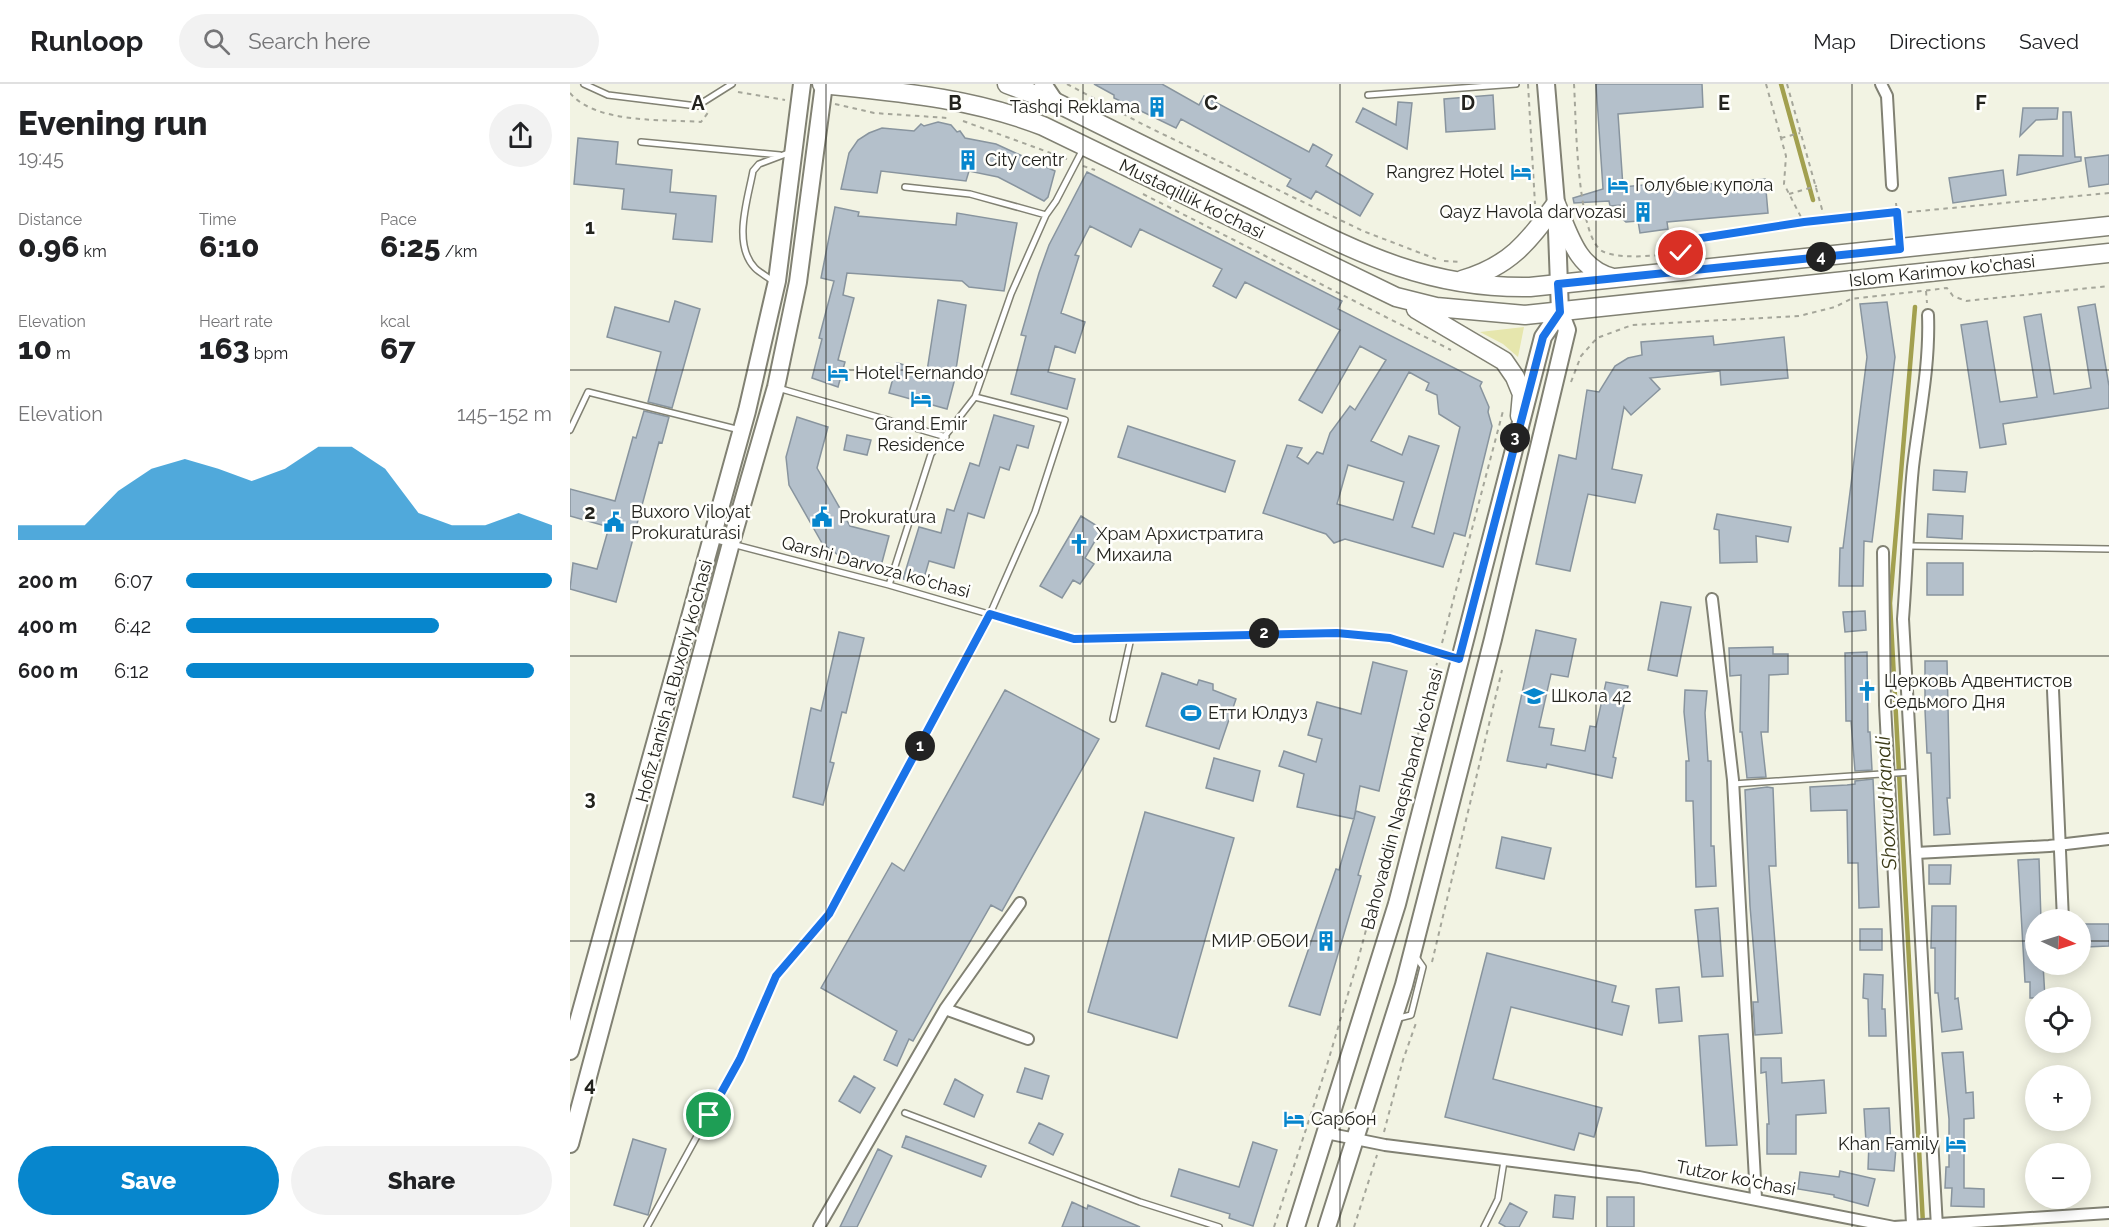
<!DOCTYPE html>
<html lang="en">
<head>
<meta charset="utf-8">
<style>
  :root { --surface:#fff; --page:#f2f2f2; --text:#202124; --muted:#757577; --line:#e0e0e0; --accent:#0786cd }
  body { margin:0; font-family:Raleway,sans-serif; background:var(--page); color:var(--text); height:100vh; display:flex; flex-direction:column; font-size:22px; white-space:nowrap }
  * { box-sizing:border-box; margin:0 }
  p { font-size:20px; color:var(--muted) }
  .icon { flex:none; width:33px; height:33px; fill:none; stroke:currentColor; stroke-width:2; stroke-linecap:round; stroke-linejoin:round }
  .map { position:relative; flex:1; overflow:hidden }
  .sheet { display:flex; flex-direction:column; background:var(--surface); width:570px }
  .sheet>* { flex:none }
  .needle { width:39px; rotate:94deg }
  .controls { position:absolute; left:1455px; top:825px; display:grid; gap:12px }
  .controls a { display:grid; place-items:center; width:66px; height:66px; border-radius:50%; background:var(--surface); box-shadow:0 3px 15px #0003; font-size:30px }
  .pin { position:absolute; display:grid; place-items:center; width:51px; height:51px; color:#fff; margin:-26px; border:3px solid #fff; border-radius:50%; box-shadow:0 2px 6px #0007 }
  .km { position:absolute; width:30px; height:30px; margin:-15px; border-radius:50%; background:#222; color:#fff; font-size:16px; line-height:30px; text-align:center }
  .round { display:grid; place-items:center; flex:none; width:63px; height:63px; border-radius:32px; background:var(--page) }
  .overview { display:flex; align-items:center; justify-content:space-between; height:102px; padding:0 18px }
  h1 { font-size:33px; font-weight:800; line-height:45px }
  .figures { display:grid; grid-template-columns:repeat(3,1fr); gap:9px; height:102px; padding:6px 18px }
  .figures div { display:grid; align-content:center }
  .figures b { font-size:30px; font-weight:800 }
  .figures small { font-size:16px; font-weight:400 }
  .figures p { font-size:16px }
  .chart { height:168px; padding:12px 18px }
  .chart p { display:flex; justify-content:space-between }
  .chart svg { width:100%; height:108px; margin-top:6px; fill:var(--accent); opacity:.7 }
  .action { display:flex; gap:12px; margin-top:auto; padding:12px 18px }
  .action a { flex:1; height:69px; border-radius:36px; background:var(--accent); color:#fff; font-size:24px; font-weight:800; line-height:69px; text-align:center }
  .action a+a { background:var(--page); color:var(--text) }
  ul { padding:0 18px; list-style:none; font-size:20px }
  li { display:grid; grid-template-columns:96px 72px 1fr; align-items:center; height:45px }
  li i { height:15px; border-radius:8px; background:var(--accent) }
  header { display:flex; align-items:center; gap:36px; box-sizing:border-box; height:84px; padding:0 30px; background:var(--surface); border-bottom:2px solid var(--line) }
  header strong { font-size:28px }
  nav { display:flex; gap:33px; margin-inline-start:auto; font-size:21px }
  .search { width:420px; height:54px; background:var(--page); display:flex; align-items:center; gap:15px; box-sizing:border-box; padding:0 21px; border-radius:33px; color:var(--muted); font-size:22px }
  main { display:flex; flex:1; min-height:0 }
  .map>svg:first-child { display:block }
  .green { fill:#e6e6ad }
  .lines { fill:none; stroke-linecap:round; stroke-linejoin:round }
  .stream { stroke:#a2a04f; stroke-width:4.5 }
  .building { fill:#b4c0cb; stroke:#88949e; stroke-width:1.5; fill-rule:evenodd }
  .lane-casing { stroke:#818173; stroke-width:8 }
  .street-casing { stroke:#818173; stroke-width:14 }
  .secondary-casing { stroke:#818173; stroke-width:20 }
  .primary-casing { stroke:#818173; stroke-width:21 }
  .path { stroke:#a5a69a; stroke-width:2; stroke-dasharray:4.5 4.5; stroke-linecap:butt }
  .lane { stroke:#fff; stroke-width:5 }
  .street { stroke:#fff; stroke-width:10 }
  .secondary { stroke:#fff; stroke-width:16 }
  .primary { stroke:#fff; stroke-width:18 }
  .route-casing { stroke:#fff; stroke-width:12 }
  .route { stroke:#1a73e8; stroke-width:8 }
  .grid { fill:none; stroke:#23231e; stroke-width:1.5; stroke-opacity:0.55 }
  .labels { text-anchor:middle; stroke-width:5; stroke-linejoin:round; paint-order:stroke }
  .poi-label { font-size:18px; fill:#23231e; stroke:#fffffc; text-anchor:start }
  .street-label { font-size:18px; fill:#23231e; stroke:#fffffc }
  .water-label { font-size:20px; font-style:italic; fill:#3c3b18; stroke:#fffffc }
  .grid-label { font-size:20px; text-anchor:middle; font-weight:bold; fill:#23231e; stroke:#fffffc; stroke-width:5; stroke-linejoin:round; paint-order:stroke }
</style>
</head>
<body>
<header>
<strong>Runloop</strong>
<div class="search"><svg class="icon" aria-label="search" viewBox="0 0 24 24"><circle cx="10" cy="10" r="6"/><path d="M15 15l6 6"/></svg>Search here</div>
<nav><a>Map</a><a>Directions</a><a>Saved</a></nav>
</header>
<main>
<section class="sheet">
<div class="overview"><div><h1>Evening run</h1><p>19:45</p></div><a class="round"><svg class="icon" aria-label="share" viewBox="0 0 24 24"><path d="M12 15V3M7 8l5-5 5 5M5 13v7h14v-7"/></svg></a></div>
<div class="figures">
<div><p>Distance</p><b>0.96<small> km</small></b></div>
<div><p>Time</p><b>6:10</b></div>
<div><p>Pace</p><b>6:25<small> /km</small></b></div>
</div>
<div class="figures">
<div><p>Elevation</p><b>10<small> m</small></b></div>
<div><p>Heart rate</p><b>163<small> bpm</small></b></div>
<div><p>kcal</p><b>67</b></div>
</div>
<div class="chart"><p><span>Elevation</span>145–152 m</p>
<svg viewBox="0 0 160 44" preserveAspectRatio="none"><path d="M0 44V38L10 38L20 38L30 24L40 15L50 11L60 15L70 20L80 15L90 6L100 6L110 15L120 33L130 38L140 38L150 33L160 38V44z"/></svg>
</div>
<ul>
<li><b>200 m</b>6:07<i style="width:100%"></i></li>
<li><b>400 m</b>6:42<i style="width:69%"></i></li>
<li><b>600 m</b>6:12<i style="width:95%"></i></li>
</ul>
<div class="action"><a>Save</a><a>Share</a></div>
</section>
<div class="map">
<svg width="1539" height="1143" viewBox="0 0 1539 1143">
  <rect width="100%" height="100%" fill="#f2f3e3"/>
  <path class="green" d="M954 243 948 273 933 260 910 248Z"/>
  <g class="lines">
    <path class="stream" d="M1211 0 1243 116
      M1345 223 1320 519 1353 1140"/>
  </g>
  <path class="building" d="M524 0H592L629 21 634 12 739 68 743 60 762 71 756 82 803 110 790 132 746 107 741 115 717 102 721 95 611 35 606 44 544 14V11Z
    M1026 0H1132L1133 23 1048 30 1053 103 1093 99V104L1195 95 1198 129 1097 138 1098 145 1070 149 1068 137 1056 138 1051 134V121L1040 122 1039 117 1004 119 1003 114 1033 105Z
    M923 11 925 45 876 48 874 15Z
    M828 18 842 19 837 65 786 38 793 24 826 41Z
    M1453 24H1488L1487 35 1466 36 1450 52Z
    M1493 28H1501L1505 73H1511V77L1447 91 1449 71 1493 72Z
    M368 38 381 41 387 48 390 47 395 54 426 60 485 87 478 113 474 117 428 93 399 87 396 97 311 87 307 109 271 105 279 69 288 56 299 49 312 44 344 47 351 40 354 42Z
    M8 54 48 58 46 80 102 86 100 108 146 112 142 158 103 155 106 130 52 125 54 105 4 100Z
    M1539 71V100L1519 103 1515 74Z
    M1433 86 1436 111 1383 119 1379 94Z
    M517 88 772 217 768 225 912 298 910 302 919 323 918 328 922 342 895 452 884 449 873 483 775 455 764 459 756 450 693 429 717 361 732 364 727 373 738 380 747 368 753 370 760 349 780 322 785 326 816 276 790 262 752 329 729 316 770 246 675 198 666 214 643 202 652 185 570 145 561 163 520 142 505 171 509 172 491 229 515 238 505 269 485 262 478 288 505 295 497 325 441 310 456 252 451 251 469 189 479 161ZM839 288 859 299 856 306 867 311 869 330 890 343 864 450 842 443 869 362 839 352 832 371 801 357ZM778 381 834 398 823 436 767 420Z
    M265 123 289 128 288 132 386 141 387 129 447 139 434 207 399 203 392 197 277 189 273 211 284 214 268 276 275 278 268 303 242 294 252 255 249 254 264 197 251 194Z
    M368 216 396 221 384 298 377 325 319 309 327 279 357 287Z
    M105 217 130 225 102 324 78 318 91 268 37 253 45 223 99 238Z
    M1317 218 1325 273 1302 458 1294 457 1293 502H1269L1270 464H1273L1297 273 1290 220Z
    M1525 220 1539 302V324L1433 340 1436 360 1410 364 1391 241 1417 237 1430 318 1467 313 1454 233 1471 230 1484 310 1521 304 1508 223Z
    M1143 252 1144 261 1214 253 1218 294 1151 301 1150 287 1080 294 1090 305 1061 331 1054 323 1042 385 1072 391 1065 419 1018 410 1000 487 966 480 989 371 1006 375 1017 306 1029 308 1045 282 1058 274 1072 271 1071 258Z
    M74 327 99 333 92 359 89 358 46 518 0 505 3 479 27 485 39 443 0 432V405L45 417 63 353 66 354Z
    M424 331 464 342 458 364 447 361 439 386 430 383 414 434 398 429 384 484 359 477 352 501 333 495 349 443 371 449 377 425 384 427 400 379 409 382Z
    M227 333 258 343 247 384 280 442 319 452 311 482 271 473 252 459 219 401 216 373Z
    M558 342 665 377 655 408 548 373Z
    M277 351 301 356 297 371 274 366Z
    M1364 386 1397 388 1395 408 1363 406Z
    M1147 430 1221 443 1218 458 1186 452 1187 478 1150 479 1149 446 1144 445Z
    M1358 430 1393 432 1392 455 1357 453Z
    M511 432 532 445 515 474 524 480 510 500 503 496 492 514 470 502Z
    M1357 479H1393V511H1357Z
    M1091 518 1121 523 1107 592 1078 586Z
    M1295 527 1296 546 1275 548 1273 528Z
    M966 546 1006 555 998 593 981 590 969 643 984 645 981 661 1015 667 1020 642 1026 643 1036 598 1058 602 1043 673 1046 674 1042 694 977 680 976 684 937 677Z
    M269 548 294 554 276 629 272 628 260 678 264 679 253 721 223 713 241 624 251 627Z
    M1203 563V570H1218V590L1199 591 1198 648H1191L1196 693 1177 694 1172 648H1170L1171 591 1160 592 1159 564Z
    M1297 568 1298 648H1300L1302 686 1285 687 1281 637H1276L1275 569Z
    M1355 577H1377L1380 714H1377L1380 750 1364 751 1361 669H1357L1355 626Z
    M803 578 837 587 809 707 790 702 784 735 727 723 734 690 709 682 714 667 746 678 752 655 738 651 747 618 791 630Z
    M592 589 627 601 629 596 643 600V606L666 615 649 665 576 642Z
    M435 606 529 655 432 827 421 821 343 957 339 955 327 982 314 976 327 947 251 904 322 779 334 787Z
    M1115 606 1137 607 1135 629 1138 677H1141V762H1144L1146 802 1126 803 1123 717H1116V677H1119L1114 628Z
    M644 674 690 687 683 717 636 704Z
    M1303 695 1309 823 1289 824 1288 779H1278L1277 726 1241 727 1240 703 1277 701 1285 700V697Z
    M1197 703 1203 704 1206 782H1199L1212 949 1185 951 1183 918H1188L1180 822 1175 706Z
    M786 727 805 733 788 791 791 792 750 931 719 922 766 785 769 786Z
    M575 728 664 754 607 954 518 928Z
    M932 753 981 764 974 795 926 784Z
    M1469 775 1471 836H1466V880H1473L1475 914H1460V898H1455L1448 776Z
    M1359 781H1381L1380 800H1359Z
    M1362 822H1386L1385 915 1388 914 1392 945 1372 948 1368 909H1365V864H1361Z
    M1148 824 1153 892 1132 893 1125 826Z
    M1515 840H1539V862L1516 863Z
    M1290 845H1312V866H1290Z
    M917 869 1046 902 1042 918 1059 922 1052 951 941 923 923 995 1032 1024 1024 1053 1009 1049 1004 1066 875 1033Z
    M1294 890 1313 891 1312 925H1315L1316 952H1299L1298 915 1293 914Z
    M1109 903 1112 937 1089 939 1086 905Z
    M1158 950 1167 1061 1136 1062 1129 952Z
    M1393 968 1396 1009 1403 1008 1404 1034 1394 1035V1104L1414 1105V1123L1381 1122 1382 1104H1375L1376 1083H1379V1035L1372 969Z
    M1191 974H1211L1212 999 1254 996 1256 1029 1226 1031V1070H1197V1040H1199L1196 988 1191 989Z
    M455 984 479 992 472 1015 447 1008Z
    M284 992 305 1004 290 1029 269 1017Z
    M385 995 413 1011 404 1033 374 1020Z
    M1319 1024 1321 1063 1326 1064 1324 1087 1298 1085 1299 1058H1296L1294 1025Z
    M469 1039 493 1050 483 1071 459 1059Z
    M336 1052 416 1082 411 1093 332 1063Z
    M63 1055 96 1065 78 1131 44 1121Z
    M683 1058 707 1066 683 1142 659 1134 660 1130 601 1112 609 1085 669 1103Z
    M308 1065 322 1072 287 1143H270Z
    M1270 1087 1305 1095 1298 1122 1264 1113V1111L1228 1105 1230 1088 1269 1093Z
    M985 1111 1005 1113 1003 1135 983 1133Z
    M1037 1113H1064V1143H1037Z
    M502 1118 517 1125 518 1121 570 1143H492Z
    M940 1119 957 1128 949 1143H936L929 1139Z"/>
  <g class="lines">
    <g class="lane-casing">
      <path id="lane" d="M14 0 38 11 127 22 162 0
        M798 11 946 0
        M71 58 210 71
        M335 103 400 110 476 131
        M204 198C198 193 190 189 185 184 162 160 178 115 183 87L189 80 221 68
        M208 304 376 353
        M0 346 18 308 170 346
        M143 455 319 501 504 555 767 549 820 554 888 575
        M1339 462 1539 465
        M319 501 361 370 405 313 441 210 476 131 486 117 513 65
        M543 635 561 554
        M1163 700 1341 688
        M825 935 841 931 853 883 846 873
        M335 1029 570 1118 649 1143
        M77 1143 170 974 206 893 259 830 279 794 420 530 465 428 495 336 405 313
        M914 1143 928 1115 934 1077"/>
    </g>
    <g class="street-casing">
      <path id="street" d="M1311 0 1317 12 1322 101
        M1358 231C1360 282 1349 332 1343 383 1338 433 1337 484 1333 535L1367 1143
        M1313 468 1315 621 1342 1140
        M1142 515 1163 696 1186 1114
        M1483 606 1493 836
        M1346 769 1479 762 1539 755
        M375 925 450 819
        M756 1049 815 1061 1069 1093 1324 1143 1539 1129
        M249 1143 375 925 458 955"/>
    </g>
    <g class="secondary-casing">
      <path id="secondary" d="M473 0 485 18
        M0 967 177 327 207 197 232 0
        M0 1060 161 459 206 303 228 198 254 0
        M726 1143 827 820 973 253 990 228
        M757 1143 834 901 923 555 997 246 990 228 986 120 976 0"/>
    </g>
    <g class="primary-casing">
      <path id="primary" d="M252 0C328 8 402 14 473 42L826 213 866 223 955 231 1539 169
        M437 0 485 18C549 49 613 81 677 113 775 161 847 205 960 203L1539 142
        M986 120C999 151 1007 185 1043 194
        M892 196C940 182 957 159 986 120
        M846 225 934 277 945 293 952 310 950 332"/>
    </g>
    <path class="path" d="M497 0 574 41 793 147 866 175
      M958 0 965 120
      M1004 0C1006 29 1006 157 1034 168 1055 176 1089 171 1111 169L1125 155 1234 138 1539 109
      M1196 0 1216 72 1214 100 1233 137
      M1217 0 1255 136
      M168 8 215 16
      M0 9C26 40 93 35 131 38L140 26
      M265 20 304 29 378 34
      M393 37 497 75
      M1211 54 1230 49
      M513 82 525 86
      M573 110 881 266
      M1219 110 1247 102
      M1326 119 1329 147
      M874 177 892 178
      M1356 207 1357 219
      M1001 298 1011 272 1027 254 1062 241 1229 232 1265 223 1281 215 1377 204 1383 212 1396 217 1539 202
      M872 559 933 327
      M862 878 932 586
      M814 1048 833 976 846 939
      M704 1143 757 981 788 876 867 579
      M784 1143 807 1071"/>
    <use href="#lane" class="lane"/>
    <use href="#street" class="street"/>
    <use href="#secondary" class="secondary"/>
    <use href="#primary" class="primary"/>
  </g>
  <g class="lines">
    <g class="route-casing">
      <path id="route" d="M139 1031 170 975 206 892 259 830 420 530 504 555 767 549 820 554 889 575 973 253 990 228 988 200 1330 165 1327 128 1234 138 1125 155 1111 169"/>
    </g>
    <use href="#route" class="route"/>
  </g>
  <path class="grid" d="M256 0V1143M513 0V1143M770 0V1143M1026 0V1143M1282 0V1143M0 286H1539M0 572H1539M0 857H1466M1510 857H1539"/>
  <defs>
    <g id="building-bare" transform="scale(1.62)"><path d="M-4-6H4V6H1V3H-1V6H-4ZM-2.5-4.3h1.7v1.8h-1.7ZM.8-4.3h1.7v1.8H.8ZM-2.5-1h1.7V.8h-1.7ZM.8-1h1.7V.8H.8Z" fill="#0786cd" stroke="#fffffc" stroke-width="2.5" paint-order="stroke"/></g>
    <g id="hotel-bare" transform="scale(1.62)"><path d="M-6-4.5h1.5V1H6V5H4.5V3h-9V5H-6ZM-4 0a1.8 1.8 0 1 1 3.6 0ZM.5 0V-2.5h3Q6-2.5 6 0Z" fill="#0786cd" stroke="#fffffc" stroke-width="2.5" paint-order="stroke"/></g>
    <g id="civic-bare" transform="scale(1.62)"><path d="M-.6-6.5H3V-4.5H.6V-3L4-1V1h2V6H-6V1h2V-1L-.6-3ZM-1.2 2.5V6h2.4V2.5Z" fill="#0786cd" stroke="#fffffc" stroke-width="2.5" paint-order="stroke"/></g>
    <g id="church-bare" transform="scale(1.62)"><path d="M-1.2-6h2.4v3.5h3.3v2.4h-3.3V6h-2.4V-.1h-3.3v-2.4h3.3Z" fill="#0786cd" stroke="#fffffc" stroke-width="2.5" paint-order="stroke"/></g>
    <g id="school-bare" transform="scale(1.62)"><path d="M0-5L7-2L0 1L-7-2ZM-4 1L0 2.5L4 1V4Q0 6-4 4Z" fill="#0786cd" stroke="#fffffc" stroke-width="2.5" paint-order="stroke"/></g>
    <g id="stadium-bare" transform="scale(1.62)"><path d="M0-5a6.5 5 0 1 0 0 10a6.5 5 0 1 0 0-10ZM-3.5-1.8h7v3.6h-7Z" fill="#0786cd" stroke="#fffffc" stroke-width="2.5" paint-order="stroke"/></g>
  </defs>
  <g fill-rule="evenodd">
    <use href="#building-bare" x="587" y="23"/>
    <use href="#building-bare" x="398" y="76"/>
    <use href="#hotel-bare" x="951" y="88"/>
    <use href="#hotel-bare" x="1048" y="101"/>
    <use href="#building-bare" x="1073" y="128"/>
    <use href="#hotel-bare" x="268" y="289"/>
    <use href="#hotel-bare" x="351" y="315"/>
    <use href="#civic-bare" x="252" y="433"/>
    <use href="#civic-bare" x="44" y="438"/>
    <use href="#church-bare" x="509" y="460"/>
    <use href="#church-bare" x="1297" y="607"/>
    <use href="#school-bare" x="964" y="612"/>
    <use href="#stadium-bare" x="621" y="629"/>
    <use href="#building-bare" x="756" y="857"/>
    <use href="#hotel-bare" x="724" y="1035"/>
    <use href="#hotel-bare" x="1386" y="1060"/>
  </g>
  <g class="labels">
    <g class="poi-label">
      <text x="570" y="29" text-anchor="end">Tashqi Reklama</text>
      <text x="415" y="82">City centr</text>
      <text x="934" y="94" text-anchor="end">Rangrez Hotel</text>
      <text x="1065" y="107">Голубые купола</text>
      <text x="1056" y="134" text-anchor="end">Qayz Havola darvozasi</text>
      <text x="285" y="295">Hotel Fernando</text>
      <text x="351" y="346" text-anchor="middle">Grand Emir<tspan x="351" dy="21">Residence</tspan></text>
      <text x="61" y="434">Buxoro Viloyat<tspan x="61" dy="21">Prokuraturasi</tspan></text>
      <text x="269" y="439">Prokuratura</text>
      <text x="526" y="456">Храм Архистратига<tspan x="526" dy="21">Михаила</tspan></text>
      <text x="1314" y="603">Церковь Адвентистов<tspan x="1314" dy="21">Седьмого Дня</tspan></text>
      <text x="981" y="618">Школа 42</text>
      <text x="638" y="635">Етти Юлдуз</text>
      <text x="739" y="863" text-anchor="end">МИР ОБОИ</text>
      <text x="741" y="1041">Сарбон</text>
      <text x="1369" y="1066" text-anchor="end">Khan Family</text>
    </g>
    <g class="street-label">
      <text transform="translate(622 115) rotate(26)" y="6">Mustaqillik ko'chasi</text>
      <text transform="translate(1372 187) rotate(-6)" y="6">Islom Karimov ko'chasi</text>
      <text transform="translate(306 483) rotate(15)" y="6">Qarshi Darvoza ko'chasi</text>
      <text transform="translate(104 597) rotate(-75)" y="6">Hofiz tanish al Buxoriy ko'chasi</text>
      <text transform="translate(832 715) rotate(-75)" y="6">Bahovaddin Naqshband ko'chasi</text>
      <text transform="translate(1166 1094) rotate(11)" y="6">Tutzor ko'chasi</text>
    </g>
    <g class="water-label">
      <text transform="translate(1316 719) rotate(-93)" y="7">Shoxrud kanali</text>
    </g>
  </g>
  <g class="grid-label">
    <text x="128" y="26">A</text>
    <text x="385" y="26">B</text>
    <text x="641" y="26">C</text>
    <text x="898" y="26">D</text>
    <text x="1154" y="26">E</text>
    <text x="1411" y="26">F</text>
    <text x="20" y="150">1</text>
    <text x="20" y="435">2</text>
    <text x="20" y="721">3</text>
    <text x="20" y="1007">4</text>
  </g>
</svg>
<div class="controls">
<a><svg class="needle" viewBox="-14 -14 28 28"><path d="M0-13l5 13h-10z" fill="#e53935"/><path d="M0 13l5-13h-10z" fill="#757577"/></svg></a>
<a><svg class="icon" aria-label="locate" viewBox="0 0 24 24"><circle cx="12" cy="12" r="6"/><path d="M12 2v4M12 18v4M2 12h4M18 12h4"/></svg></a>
<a>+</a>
<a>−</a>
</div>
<div class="pin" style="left:139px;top:1031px;background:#1e9e55"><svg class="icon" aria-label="arrive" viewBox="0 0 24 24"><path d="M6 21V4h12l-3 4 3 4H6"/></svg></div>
<div class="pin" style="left:1111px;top:169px;background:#d93025"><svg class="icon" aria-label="check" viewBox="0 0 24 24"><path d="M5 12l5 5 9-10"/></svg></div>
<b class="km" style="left:350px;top:662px">1</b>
<b class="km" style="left:694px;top:549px">2</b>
<b class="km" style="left:945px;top:354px">3</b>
<b class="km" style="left:1251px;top:173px">4</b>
</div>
</main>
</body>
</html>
